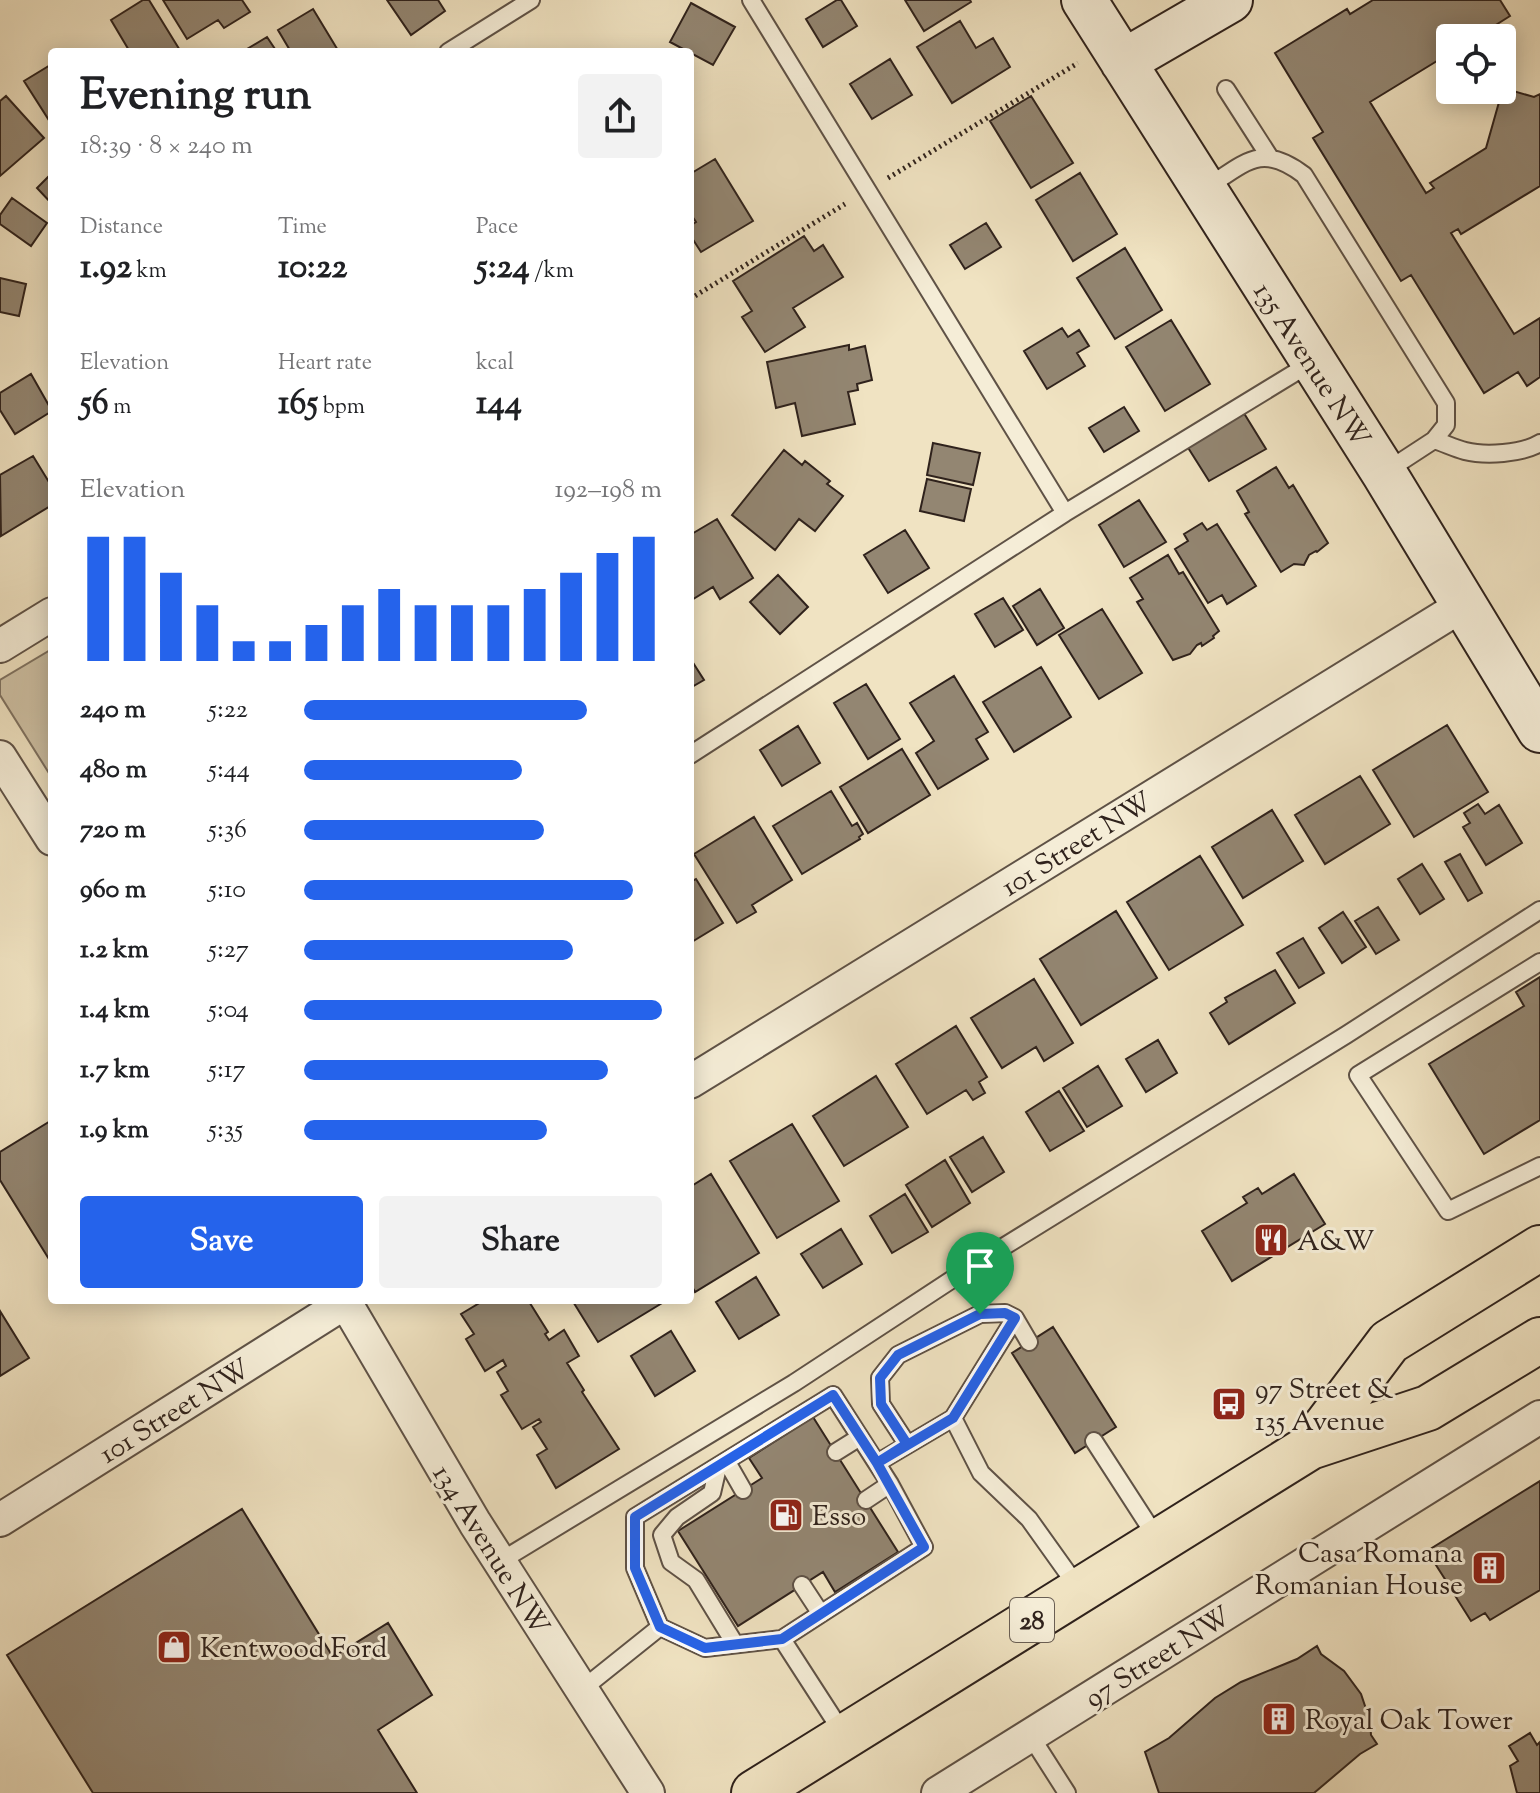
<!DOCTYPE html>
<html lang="en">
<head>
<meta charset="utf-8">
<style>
  :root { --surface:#fff; --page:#f2f2f2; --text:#202124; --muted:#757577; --accent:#2563eb }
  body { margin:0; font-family:"Sorts Mill Goudy",serif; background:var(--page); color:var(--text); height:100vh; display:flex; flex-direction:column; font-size:30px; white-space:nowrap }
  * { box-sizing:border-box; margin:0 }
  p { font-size:26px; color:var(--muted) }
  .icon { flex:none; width:44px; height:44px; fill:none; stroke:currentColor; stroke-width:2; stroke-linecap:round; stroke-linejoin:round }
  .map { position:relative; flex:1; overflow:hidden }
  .details { position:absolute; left:48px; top:48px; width:646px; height:1256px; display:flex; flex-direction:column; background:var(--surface); border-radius:8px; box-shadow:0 4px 20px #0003 }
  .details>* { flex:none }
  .buttons { position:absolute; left:1436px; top:24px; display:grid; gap:16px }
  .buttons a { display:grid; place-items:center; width:80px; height:80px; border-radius:8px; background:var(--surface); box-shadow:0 4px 20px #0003; font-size:40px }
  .pin { position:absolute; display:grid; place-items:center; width:68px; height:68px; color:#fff; margin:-82px -34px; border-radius:50% 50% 50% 0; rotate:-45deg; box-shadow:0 0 8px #0007 }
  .pin .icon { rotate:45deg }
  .round { display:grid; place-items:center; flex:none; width:84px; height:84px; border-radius:8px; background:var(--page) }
  .overview { display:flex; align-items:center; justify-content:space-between; height:136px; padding:0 32px }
  h1 { font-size:44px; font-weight:700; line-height:60px }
  .figures { display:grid; grid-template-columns:repeat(3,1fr); gap:12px; height:136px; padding:8px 32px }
  .figures div { display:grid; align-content:center }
  .figures b { font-size:34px; font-weight:700 }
  .figures small { font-size:22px; font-weight:400 }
  .figures p { font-size:22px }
  .chart { height:224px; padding:16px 32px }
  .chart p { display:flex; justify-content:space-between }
  .chart svg { width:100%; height:144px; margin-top:8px; stroke:var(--accent); stroke-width:6 }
  .cta { display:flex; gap:16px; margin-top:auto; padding:16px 32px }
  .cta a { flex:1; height:92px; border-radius:8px; background:var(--accent); color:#fff; font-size:32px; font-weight:700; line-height:92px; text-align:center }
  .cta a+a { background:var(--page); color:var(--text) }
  ul { padding:0 32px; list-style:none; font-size:26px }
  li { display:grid; grid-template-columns:128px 96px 1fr; align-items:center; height:60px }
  li i { height:20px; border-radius:10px; background:var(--accent) }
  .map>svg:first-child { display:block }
  .green { fill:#cfc2a6; stroke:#7f7261; stroke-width:2 }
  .building { fill:#938672; stroke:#2f221c; stroke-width:2 }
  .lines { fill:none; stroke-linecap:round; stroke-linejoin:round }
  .lane-casing { stroke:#5f5246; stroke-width:20 }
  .street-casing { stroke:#5f5246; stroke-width:36 }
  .secondary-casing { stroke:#2f221c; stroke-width:48 }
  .primary-casing { stroke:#2f221c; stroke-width:48 }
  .path { stroke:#2f221c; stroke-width:5; stroke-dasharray:2 4; stroke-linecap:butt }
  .lane { stroke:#f5edd7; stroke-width:16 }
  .street { stroke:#f5edd7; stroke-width:32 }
  .secondary { stroke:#f5edd7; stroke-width:44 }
  .primary { stroke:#f0e3c2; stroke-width:44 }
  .route-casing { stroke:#fff; stroke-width:16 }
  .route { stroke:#2563eb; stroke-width:10 }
  .labels { text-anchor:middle; stroke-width:6; stroke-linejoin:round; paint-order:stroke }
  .shield { fill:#f5edd7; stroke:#6a5f54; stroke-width:2 }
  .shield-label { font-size:26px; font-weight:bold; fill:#2f221c }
  .street-label { font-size:28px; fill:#2f221c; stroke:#f5edd7 }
  .poi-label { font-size:28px; fill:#2f221c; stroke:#f5edd7; text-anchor:start }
</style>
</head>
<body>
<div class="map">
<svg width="1540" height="1793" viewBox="0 0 1540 1793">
  <rect width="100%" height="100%" fill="#f0e3c2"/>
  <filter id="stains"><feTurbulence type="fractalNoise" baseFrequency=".0025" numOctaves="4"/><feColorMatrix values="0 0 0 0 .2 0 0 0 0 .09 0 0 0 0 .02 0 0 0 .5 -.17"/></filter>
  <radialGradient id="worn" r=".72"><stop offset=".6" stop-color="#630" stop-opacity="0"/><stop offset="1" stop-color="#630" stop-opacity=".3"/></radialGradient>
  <path class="green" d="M52 649V778L0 695V680Z"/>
  <path class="building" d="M143 0H149L181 52H130L111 20Z
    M163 0H242L250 12 224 28 218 20 187 39Z
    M387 0H438L445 11 411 35Z
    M837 0H841L857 26 823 47 806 19Z
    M905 0H970L971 2 924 31Z
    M1373 0H1500L1510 16 1475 38H1450V53L1370 102 1426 193 1434 188 1430 183 1486 148 1503 88 1534 97 1540 94V186L1461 234 1458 229 1451 233 1514 334 1540 318V377L1527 386 1518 372 1484 393 1411 275 1401 281 1313 138 1323 132 1275 53 1347 9 1350 14Z
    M691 3 735 27 713 65 670 42Z
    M313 9 339 52H291L278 30Z
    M960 21 976 48 993 38 1010 67 952 103 917 47Z
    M267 37 277 52H242Z
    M890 59 912 95 872 119 850 84Z
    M52 64V125L24 81Z
    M6 96 44 138 0 176V101Z
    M1031 96 1073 163 1031 188 990 121Z
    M715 159 753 221 701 252 690 235V226L696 222 690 213V174Z
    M52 173V204L37 188Z
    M1080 173 1117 234 1073 261 1036 200Z
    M12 198 47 223 31 246 0 224V215Z
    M986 223 1001 247 965 269 950 245Z
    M804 236 814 251 823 245 843 277 793 308 805 327 765 352 742 317 752 311 733 281Z
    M1125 248 1162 310 1115 339 1077 278Z
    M0 278 26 284 19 316 0 312Z
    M1171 320 1210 384 1165 411 1126 347Z
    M1062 328 1068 337 1079 330 1089 346 1077 353 1085 366 1047 389 1024 351Z
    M849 345V350L865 346 872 380 857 384 858 390 848 392 855 424 802 436 795 403 776 408 767 362Z
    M31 374 52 411 15 434 0 410V393Z
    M1124 407 1139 431 1104 452 1089 428Z
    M1242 410 1266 449 1209 481 1187 446Z
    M933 443 980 453 973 485 927 475Z
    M784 450 802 465 805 461 830 481 827 484 843 496 815 531 799 519 775 550 732 515Z
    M33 456 52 487V505L1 536 0 475Z
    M1276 467 1289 488 1293 485 1328 543 1317 552 1316 551 1309 555 1304 565 1294 564 1281 572 1245 514 1249 512 1237 491Z
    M927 479 971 489 964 521 920 511Z
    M1139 500 1166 542 1124 567 1099 525Z
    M717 519 753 578 720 599 713 587 690 601V535Z
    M1202 523 1207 530 1217 524 1256 586 1227 604 1222 595 1208 603 1175 549 1188 541 1184 534Z
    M905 530 929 568 888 593 864 555Z
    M1168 555 1179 574 1183 572 1219 631 1213 636 1214 638 1202 646 1201 643 1197 645 1190 654 1173 660 1137 602 1143 599 1130 578Z
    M778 575 808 607 780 634 750 602Z
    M1040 589 1064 628 1037 645 1013 606Z
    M1003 598 1023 630 995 647 975 614Z
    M1102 609 1142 673 1099 699 1059 635Z
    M690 658 704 680 690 688Z
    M1041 667 1071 717 1014 752 983 702Z
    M954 676 988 732 976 739 988 759 938 789 916 753 934 741 910 703Z
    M866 684 900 739 868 759 834 703Z
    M1447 725 1488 792 1414 837 1373 770Z
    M798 726 820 763 782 786 760 750Z
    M902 749 930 795 868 833 840 787Z
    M1360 776 1390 824 1325 864 1295 815Z
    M831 791 852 826 857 823 863 834 859 837 860 839 802 874 773 826Z
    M1478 804 1485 814 1499 805 1522 843 1486 865 1463 827 1470 823 1464 813Z
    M1272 810 1303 861 1243 898 1212 847Z
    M754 817 792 880 752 905 756 912 737 923 694 854Z
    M1460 854 1482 893 1468 901 1445 862Z
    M1200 856 1243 925 1169 970 1127 902Z
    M1422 864 1444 899 1420 914 1398 879Z
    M696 879 723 923 690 943V882Z
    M1378 907 1399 940 1376 954 1355 921Z
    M1116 911 1157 978 1081 1025 1040 959Z
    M1343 912 1366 947 1342 963 1319 928Z
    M1303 938 1324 973 1299 988 1277 953Z
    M1275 970 1295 1003 1229 1044 1210 1013 1227 1002 1225 998Z
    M1540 977V1120L1484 1154 1429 1064 1524 1006 1516 992Z
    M1034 979 1073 1043 1044 1061 1036 1047 1002 1068 971 1018Z
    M956 1026 987 1077 979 1082 985 1093 973 1100 966 1090 927 1114 896 1064Z
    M1158 1040 1177 1073 1146 1092 1126 1059Z
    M1098 1066 1122 1106 1087 1127 1063 1088Z
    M876 1076 908 1127 844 1166 813 1116Z
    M1059 1091 1084 1131 1050 1151 1026 1112Z
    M52 1120V1264L0 1180V1152Z
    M792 1124 839 1201 777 1238 730 1161Z
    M983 1137 1004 1172 972 1192 950 1157Z
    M945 1160 970 1203 932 1227 906 1185Z
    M711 1174 759 1253 695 1292 690 1283V1187Z
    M1294 1174 1325 1224 1232 1281 1202 1231 1247 1203 1243 1197 1258 1188 1262 1194Z
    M905 1194 928 1232 892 1253 870 1216Z
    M841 1229 862 1264 823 1288 801 1254Z
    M756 1277 779 1315 739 1339 716 1302Z
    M479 1300H528L548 1332 545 1334 549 1340 564 1330 579 1356 567 1363 584 1390 582 1392 619 1449 556 1488 537 1455 547 1449 533 1427 541 1422 539 1419 522 1429 501 1395 508 1391 497 1372 506 1366 503 1360 485 1371 466 1339 474 1334 461 1314 481 1302Z
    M572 1300H667L598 1342Z
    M0 1311 29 1358 0 1376Z
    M1053 1327 1116 1427 1075 1453 1012 1353Z
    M671 1331 695 1371 655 1396 631 1356Z
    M813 1417 898 1552 835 1592 823 1572 738 1626 678 1531 762 1478 749 1458Z
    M1540 1481V1590L1490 1620 1485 1613 1471 1621 1454 1594 1458 1592 1454 1585 1450 1587 1427 1551Z
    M242 1509 333 1657 388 1623 432 1695 378 1730 417 1793H93L7 1655Z
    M1317 1646 1321 1654 1344 1671 1361 1694 1370 1721 1371 1735 1377 1744 1360 1754 1314 1793H1159L1145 1752 1169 1738 1215 1698 1241 1682 1297 1659Z
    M1530 1733 1537 1745 1540 1742V1793H1517L1510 1766 1518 1761 1509 1746Z"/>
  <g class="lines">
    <g class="lane-casing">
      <path id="lane" d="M751 0 1065 513
        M448 52 531 0
        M1226 89 1269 156
        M1206 188C1245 163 1261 142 1304 175L1446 403V425L1434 440 1385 472
        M1434 440C1444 443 1454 448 1465 451 1485 456 1522 454 1540 443
        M690 755 1065 513 1311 363
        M1540 962 1358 1075 1448 1211 1540 1166
        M953 1418 1015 1318
        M1094 1441 1158 1540
        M907 1444 881 1404 880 1378 898 1355 980 1314 1005 1313 1015 1318 1029 1342
        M836 1452 860 1437
        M727 1462 743 1490
        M877 1463 953 1418 981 1473 1029 1519 1079 1589
        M718 1467 712 1493 677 1517 662 1535 671 1562 696 1580 735 1644
        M866 1500 890 1484
        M499 1562 794 1383 974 1265 1346 1035 1540 910
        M802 1585 821 1614
        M782 1639 844 1735
        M580 1691 660 1627 705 1648 782 1639 924 1547 890 1484 833 1395 635 1517V1568L660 1627
        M1030 1735 1067 1793"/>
    </g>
    <g class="street-casing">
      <path id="street" d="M0 646 52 614
        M0 757 52 839
        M690 1082 1463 605
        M344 1300 475 1523 648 1793
        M0 1520 349 1300
        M938 1793 1540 1417"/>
    </g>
    <g class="secondary-casing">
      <path id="secondary" d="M1084 0 1384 473 1540 730
        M1123 62 1230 0"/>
    </g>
    <g class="primary-casing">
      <path id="primary" d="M1310 1447 1389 1342 1540 1248
        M754 1793 1310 1447 1428 1408 1540 1340"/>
    </g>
    <path class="path" d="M888 178 1078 63
      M690 299 845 204"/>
    <use href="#lane" class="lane"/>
    <use href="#street" class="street"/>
    <use href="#secondary" class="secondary"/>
    <use href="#primary" class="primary"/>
  </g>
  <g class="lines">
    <g class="route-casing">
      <path id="route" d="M980 1314 898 1355 880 1378 881 1404 907 1444 877 1463 924 1547 782 1639 705 1648 660 1627 635 1568V1517L833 1395 877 1463 953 1418 1015 1318 1005 1313 980 1314"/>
    </g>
    <use href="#route" class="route"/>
  </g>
  <defs>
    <g id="restaurant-square" transform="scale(1.8)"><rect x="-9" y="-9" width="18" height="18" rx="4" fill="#8f2418" stroke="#f5edd7"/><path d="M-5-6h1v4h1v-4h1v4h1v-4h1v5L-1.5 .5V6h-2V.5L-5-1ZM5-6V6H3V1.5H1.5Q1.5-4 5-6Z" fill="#fff"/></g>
    <g id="bus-square" transform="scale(1.8)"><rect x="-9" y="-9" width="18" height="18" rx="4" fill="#8f2418" stroke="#f5edd7"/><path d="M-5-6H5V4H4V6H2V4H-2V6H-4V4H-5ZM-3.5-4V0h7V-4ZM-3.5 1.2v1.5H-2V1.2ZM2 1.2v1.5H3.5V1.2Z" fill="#fff"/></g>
    <g id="fuel-square" transform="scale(1.8)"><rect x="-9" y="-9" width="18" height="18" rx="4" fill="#8f2418" stroke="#f5edd7"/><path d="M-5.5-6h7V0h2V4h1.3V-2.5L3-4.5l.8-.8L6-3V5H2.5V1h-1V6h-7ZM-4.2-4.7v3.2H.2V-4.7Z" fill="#fff"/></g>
    <g id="building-square" transform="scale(1.8)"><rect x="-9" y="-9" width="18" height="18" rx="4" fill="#8f2418" stroke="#f5edd7"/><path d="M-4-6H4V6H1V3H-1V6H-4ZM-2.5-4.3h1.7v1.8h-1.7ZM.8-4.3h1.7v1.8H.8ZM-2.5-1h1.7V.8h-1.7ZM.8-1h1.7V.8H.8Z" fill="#fff"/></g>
    <g id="shop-square" transform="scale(1.8)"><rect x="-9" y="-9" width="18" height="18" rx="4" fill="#8f2418" stroke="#f5edd7"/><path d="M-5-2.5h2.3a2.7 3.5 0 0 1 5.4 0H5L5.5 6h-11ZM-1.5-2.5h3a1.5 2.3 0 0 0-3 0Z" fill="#fff"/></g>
  </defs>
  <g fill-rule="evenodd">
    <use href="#restaurant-square" x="1271" y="1240"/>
    <use href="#bus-square" x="1229" y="1404"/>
    <use href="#fuel-square" x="786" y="1515"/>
    <use href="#building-square" x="1489" y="1568"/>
    <use href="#shop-square" x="174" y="1647"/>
    <use href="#building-square" x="1279" y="1719"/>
  </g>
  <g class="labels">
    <rect class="shield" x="1010" y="1598" width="44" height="44" rx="6"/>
    <g class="shield-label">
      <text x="1032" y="1629">28</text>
    </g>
    <g class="street-label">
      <text transform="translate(1313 364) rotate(57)" y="10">135 Avenue NW</text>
      <text transform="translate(1076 843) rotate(-32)" y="10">101 Street NW</text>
      <text transform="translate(174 1410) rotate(-32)" y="10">101 Street NW</text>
      <text transform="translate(492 1549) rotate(58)" y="10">134 Avenue NW</text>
      <text transform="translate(1157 1656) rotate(-32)" y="10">97 Street NW</text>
    </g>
    <g class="poi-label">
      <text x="1297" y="1250">A&amp;W</text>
      <text x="1255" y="1398">97 Street &amp;<tspan x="1255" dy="32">135 Avenue</tspan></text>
      <text x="812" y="1525">Esso</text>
      <text x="1463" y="1562" text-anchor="end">Casa Romana<tspan x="1463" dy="32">Romanian House</tspan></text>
      <text x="200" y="1657">Kentwood Ford</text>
      <text x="1305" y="1729">Royal Oak Tower</text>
    </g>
  </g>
  <rect width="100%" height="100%" filter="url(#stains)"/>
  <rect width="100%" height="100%" fill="url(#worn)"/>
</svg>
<div class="buttons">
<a><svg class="icon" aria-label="locate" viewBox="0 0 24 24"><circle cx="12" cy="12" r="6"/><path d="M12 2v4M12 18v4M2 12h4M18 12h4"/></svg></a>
</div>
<div class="pin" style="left:980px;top:1314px;background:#1e9e55"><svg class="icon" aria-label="arrive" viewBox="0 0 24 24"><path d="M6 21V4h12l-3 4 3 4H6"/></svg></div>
<section class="details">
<div class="overview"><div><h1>Evening run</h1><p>18:39 · 8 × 240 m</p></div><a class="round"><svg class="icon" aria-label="share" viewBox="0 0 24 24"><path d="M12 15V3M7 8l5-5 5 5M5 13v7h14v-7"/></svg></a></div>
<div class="figures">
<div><p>Distance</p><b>1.92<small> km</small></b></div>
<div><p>Time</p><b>10:22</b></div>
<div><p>Pace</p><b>5:24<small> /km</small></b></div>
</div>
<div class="figures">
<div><p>Elevation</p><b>56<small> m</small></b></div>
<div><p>Heart rate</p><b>165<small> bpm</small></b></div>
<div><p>kcal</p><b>144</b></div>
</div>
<div class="chart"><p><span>Elevation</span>192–198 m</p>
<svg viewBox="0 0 160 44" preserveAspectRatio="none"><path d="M5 44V6M15 44V6M25 44V17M35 44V27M45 44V38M55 44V38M65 44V33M75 44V27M85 44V22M95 44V27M105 44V27M115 44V27M125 44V22M135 44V17M145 44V11M155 44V6"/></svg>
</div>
<ul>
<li><b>240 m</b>5:22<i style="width:79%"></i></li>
<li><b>480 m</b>5:44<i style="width:61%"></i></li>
<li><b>720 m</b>5:36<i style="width:67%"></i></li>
<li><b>960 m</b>5:10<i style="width:92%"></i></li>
<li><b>1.2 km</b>5:27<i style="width:75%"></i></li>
<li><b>1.4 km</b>5:04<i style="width:100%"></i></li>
<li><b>1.7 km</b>5:17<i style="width:85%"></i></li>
<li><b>1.9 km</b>5:35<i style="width:68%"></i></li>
</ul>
<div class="cta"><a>Save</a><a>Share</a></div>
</section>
</div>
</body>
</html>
